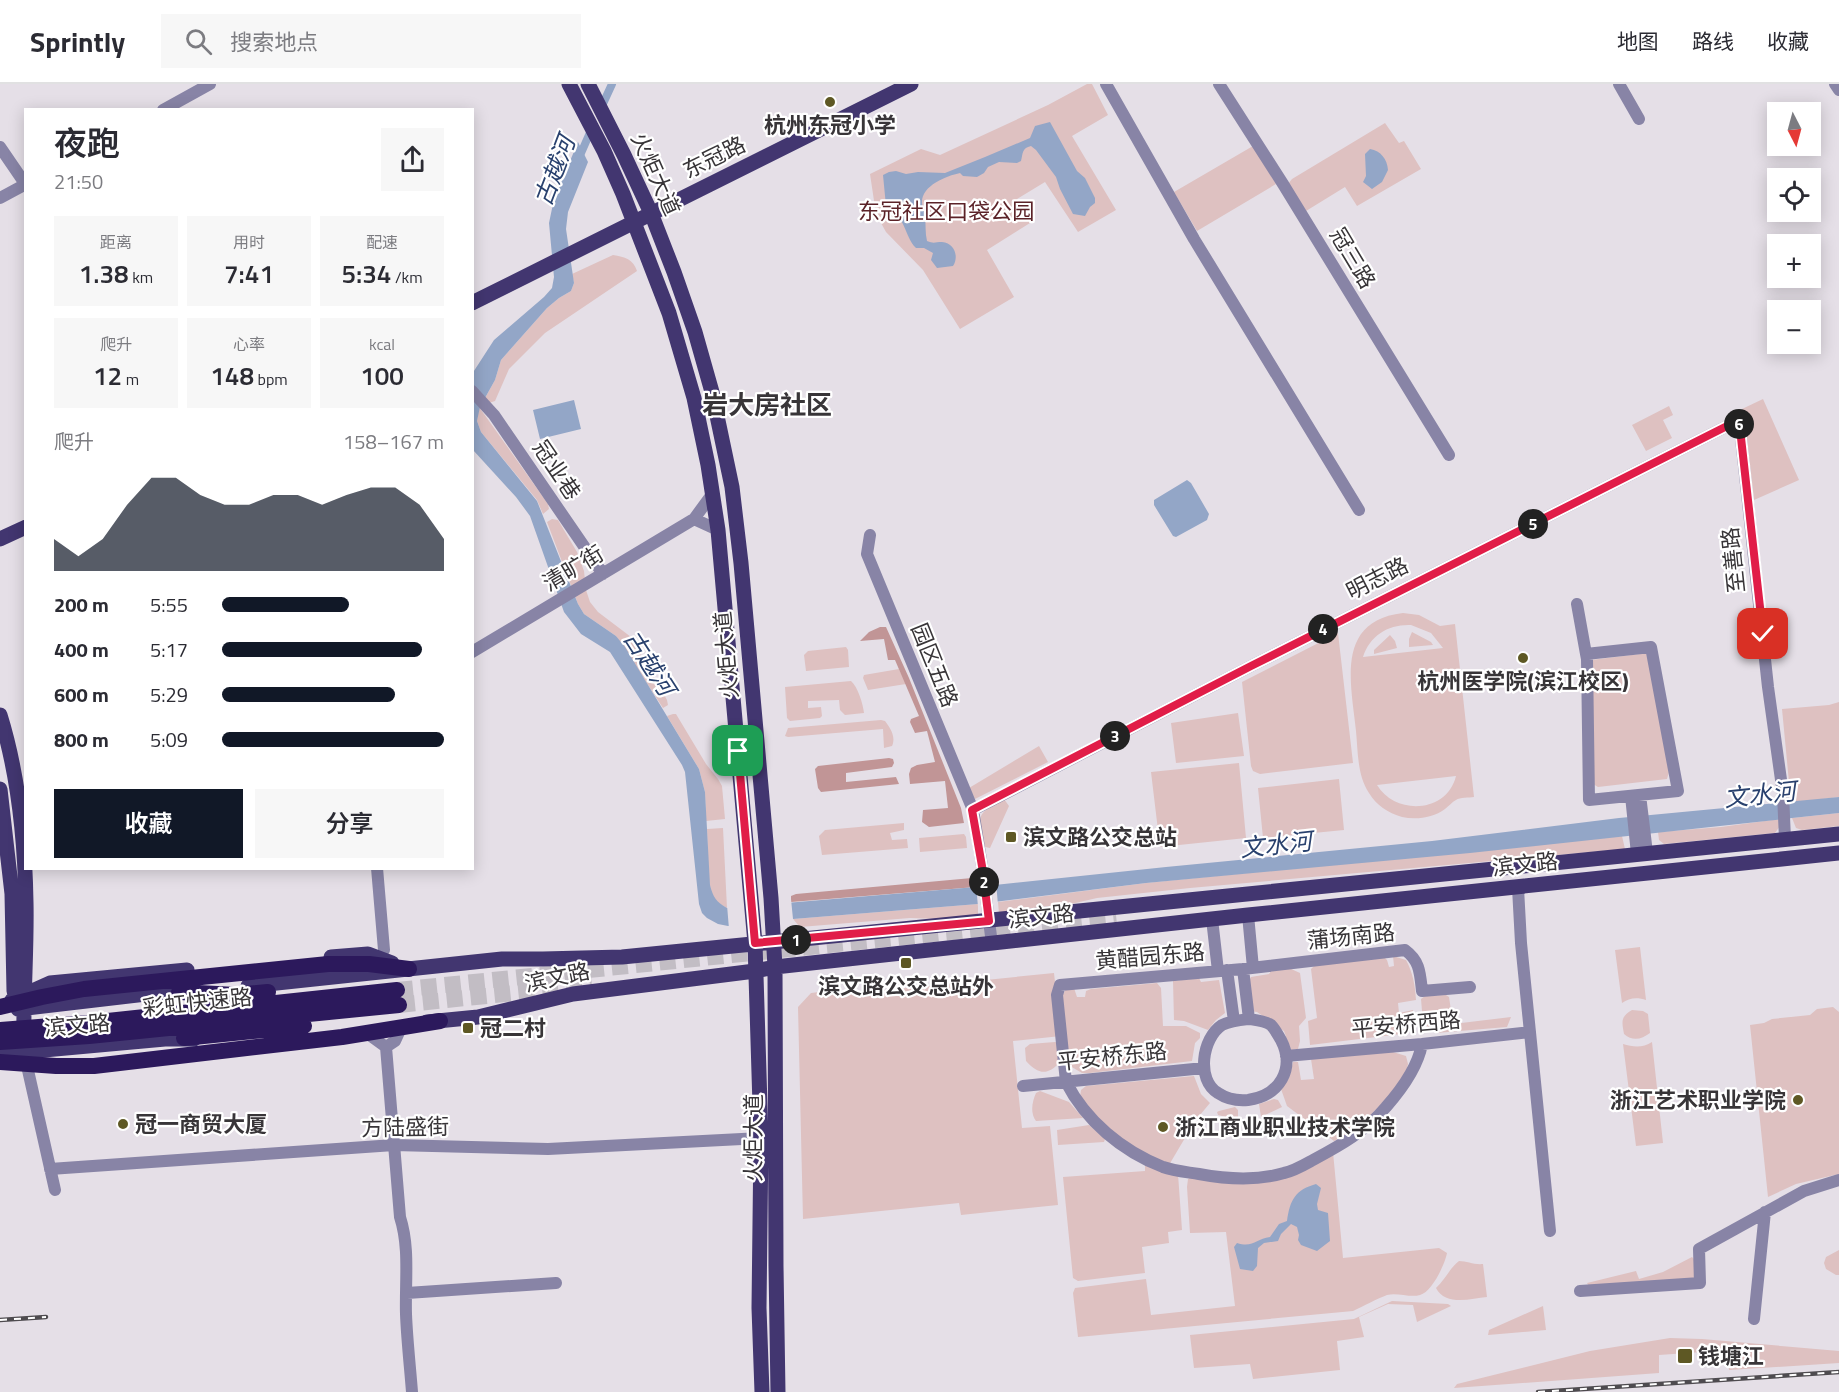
<!DOCTYPE html>
<html lang="zh">
<head>
<meta charset="utf-8">
<style>
  :root { --surface:#fff; --page:#f7f7f7; --text:#2b2b33; --muted:#7c7c81; --line:#e1e1e2; --accent:#111827 }
  body { margin:0; font-family:"Titillium Web","Noto Sans SC",sans-serif; background:var(--page); color:var(--text); height:100vh; display:flex; flex-direction:column; font-size:22px; white-space:nowrap }
  * { box-sizing:border-box; margin:0 }
  p { font-size:20px; color:var(--muted) }
  .icon { flex:none; width:33px; height:33px; fill:none; stroke:currentColor; stroke-width:2; stroke-linecap:round; stroke-linejoin:round }
  .map { position:relative; flex:1; overflow:hidden }
  .side { position:absolute; left:24px; top:24px; width:450px; height:762px; display:flex; flex-direction:column; background:var(--surface); border-radius:0px; box-shadow:0 3px 15px #0003 }
  .side>* { flex:none }
  .needle { width:39px; rotate:174deg }
  .controls { position:absolute; left:1767px; top:18px; display:grid; gap:12px }
  .controls a { display:grid; place-items:center; width:54px; height:54px; border-radius:0px; background:var(--surface); box-shadow:0 3px 15px #0003; font-size:30px }
  .pin { position:absolute; display:grid; place-items:center; width:51px; height:51px; color:#fff; margin:-26px; border-radius:12px; box-shadow:0 3px 9px #0006 }
  .km { position:absolute; width:30px; height:30px; margin:-15px; border-radius:50%; background:#222; color:#fff; font-size:16px; line-height:30px; text-align:center }
  .round { display:grid; place-items:center; flex:none; width:63px; height:63px; border-radius:0px; background:var(--page) }
  .headline { display:flex; align-items:center; justify-content:space-between; height:102px; padding:0 30px }
  h1 { font-size:33px; font-weight:600; line-height:45px }
  .metrics { display:grid; grid-template-columns:repeat(3,1fr); gap:9px; height:102px; padding:6px 30px }
  .metrics div { display:grid; align-content:center; border-radius:0px; background:var(--page); text-align:center }
  .metrics b { font-size:26px; font-weight:600 }
  .metrics small { font-size:16px; font-weight:400 }
  .metrics p { font-size:16px }
  .chart { height:168px; padding:12px 30px }
  .chart p { display:flex; justify-content:space-between }
  .chart svg { width:100%; height:108px; margin-top:6px; fill:var(--accent); opacity:.7 }
  .action { display:flex; gap:12px; margin-top:auto; padding:12px 30px }
  .action a { flex:1; height:69px; border-radius:0px; background:var(--accent); color:#fff; font-size:24px; font-weight:600; line-height:69px; text-align:center }
  .action a+a { background:var(--page); color:var(--text) }
  ul { padding:0 30px; list-style:none; font-size:20px }
  li { display:grid; grid-template-columns:96px 72px 1fr; align-items:center; height:45px }
  li i { height:15px; border-radius:8px; background:var(--accent) }
  header { display:flex; align-items:center; gap:36px; box-sizing:border-box; height:84px; padding:0 30px; background:var(--surface); border-bottom:2px solid var(--line) }
  header strong { font-size:28px }
  nav { display:flex; gap:33px; margin-inline-start:auto; font-size:21px }
  .search { width:420px; height:54px; background:var(--page); display:flex; align-items:center; gap:15px; box-sizing:border-box; padding:0 21px; border-radius:0px; color:var(--muted); font-size:22px }
  .map>svg:first-child { display:block }
  .green { fill:#dec1c1; fill-rule:evenodd }
  .forest { fill:#c19596 }
  .water { fill:#93a6c7 }
  .pier { fill:#e5dfe7 }
  .lines { fill:none; stroke-linecap:round; stroke-linejoin:round }
  .canal { stroke:#93a6c7; stroke-width:8 }
  .highway-tunnel { stroke:#c2bdc4; stroke-width:16; stroke-dasharray:16 8; stroke-linecap:butt }
  .minor { stroke:#8884a6; stroke-width:12 }
  .major { stroke:#423670; stroke-width:15 }
  .highway { stroke:#2c195c; stroke-width:16 }
  .rail-casing { stroke:#4e4b4f; stroke-width:4.5 }
  .rail { stroke:#fff; stroke-width:2; stroke-dasharray:7; stroke-linecap:butt }
  .route-casing { stroke:#fff; stroke-width:12 }
  .route { stroke:#e11d48; stroke-width:8 }
  .poi-dot { fill:#5e5824; stroke:#fff; stroke-width:2 }
  .labels { text-anchor:middle; stroke-width:4.5; stroke-linejoin:round; paint-order:stroke }
  .poi-label { font-size:22px; font-weight:bold; fill:#383538; stroke:#fff; text-anchor:start }
  .street-label { font-size:22px; fill:#383538; stroke:#fff }
  .park-label { font-size:22px; fill:#5b2228; stroke:#fff }
  .water-label { font-size:24px; font-style:italic; fill:#29416e; stroke:#fff }
  .quarter-label { font-size:26px; font-weight:bold; fill:#383538; stroke:#fff }
</style>
</head>
<body>
<header>
<strong>Sprintly</strong>
<div class="search"><svg class="icon" aria-label="search" viewBox="0 0 24 24"><circle cx="10" cy="10" r="6"/><path d="M15 15l6 6"/></svg>搜索地点</div>
<nav><a>地图</a><a>路线</a><a>收藏</a></nav>
</header>
<div class="map">
<svg width="1839" height="1308" viewBox="0 0 1839 1308">
  <rect width="100%" height="100%" fill="#e5dfe7"/>
  <path class="green" d="M1087 0H1092L1108 31 1072 52 1116 126 1078 148 1045 98 1017 115 1030 139 987 166 1014 213 960 245 923 186 886 148 876 130 870 90 921 65 940 71 1048 21Z
    M1385 39 1399 59 1404 57 1421 85 1357 122 1345 103 1306 127 1288 100 1292 95Z
    M1253 62 1276 100 1197 147 1174 108Z
    M613 171C625 173 633 175 637 187L545 249 509 285 495 317 489 319 484 316 495 296 501 276 547 224 559 214 571 207 574 199 572 190Z
    M1763 315 1799 396 1754 416 1742 325Z
    M1669 322 1673 331 1663 336 1672 354 1646 367 1632 341Z
    M479 323 548 420 549 425 543 430 537 416 481 348 477 337Z
    M552 435 558 436 577 468 584 487 586 506 590 518 598 528 631 553 667 616 668 621 663 624 616 552 584 530 578 520 547 438Z
    M1403 529 1419 531 1440 542 1455 540 1474 713C1469 714 1460 713 1456 716 1452 718 1449 722 1445 725 1433 734 1416 736 1402 733 1388 729 1376 721 1369 709 1357 691 1358 667 1356 647 1351 599 1335 537 1403 529ZM1411 541 1431 549 1443 564 1363 573C1370 551 1389 540 1411 541ZM1456 692C1447 729 1396 732 1377 701Z
    M1412 548 1431 558 1433 561 1409 563V555Z
    M1338 549 1353 679 1260 690 1253 687 1251 682 1242 598Z
    M1390 551 1395 557 1397 564 1374 570V566Z
    M846 563 848 566 849 583 806 587 804 571 808 567Z
    M1648 569 1669 688 1667 695 1598 703 1593 700 1591 576Z
    M899 585 906 600 868 606 863 594 864 591Z
    M851 597C858 603 863 620 864 629L845 631 840 626 839 616 808 617V624L821 623 822 632 820 634 790 637 787 634 785 603Z
    M1839 618V713L1791 719 1782 625 1829 621Z
    M1238 629 1244 672 1176 679 1171 639Z
    M673 630H676L706 680 718 695 722 702 725 735 706 737 705 708 699 685 667 632Z
    M881 636 885 637C891 645 896 653 892 662L884 664 883 645 788 653 785 652 788 644Z
    M1039 662 1048 678 975 715 969 704Z
    M1239 679 1246 754 1160 763 1151 688Z
    M1339 695 1344 746 1263 754 1258 704Z
    M1004 715 1009 722 990 764 985 763C978 732 974 731 1004 715Z
    M1839 729V742L1802 746 1796 744 1792 734Z
    M1779 735 1780 742 1775 749 1664 760 1659 756 1658 748 1721 743Z
    M904 739V746L890 749 892 756 907 755 908 764 822 771 819 752 825 746Z
    M723 744 727 824C721 821 716 818 713 812 706 794 708 764 707 745Z
    M964 750 966 753 967 764 920 768 919 754Z
    M1622 752 1625 765 1190 804 1097 814 1071 820 999 830 998 818 1146 799Z
    M978 820V831L938 835 910 834 800 843 793 835Z
    M1640 863 1646 916C1637 913 1629 914 1622 919L1615 866Z
    M1393 872 1406 876C1413 889 1415 901 1416 916L1398 919 1399 929 1413 926 1414 938 1401 950 1310 961 1308 937 1317 934 1311 885 1316 880 1384 873 1387 876 1389 883 1394 882Z
    M1289 884 1300 889 1306 934 1299 942 1300 957 1298 965 1291 966 1284 947 1257 928 1250 927 1249 897 1251 893 1269 890 1271 887Z
    M1054 889 1061 952 1013 957 1022 1044 1050 1042 1058 1121 961 1131 959 1119 803 1135 798 923 811 909 836 906 837 911Z
    M1199 894 1201 898 1219 896 1225 929 1216 936 1208 946 1184 937 1174 936 1173 897Z
    M1157 899 1161 904 1163 942H1186L1200 949V954L1195 959 1192 977 1090 989H1082L1070 982 1060 916 1066 905 1074 904 1077 913H1085L1086 907 1091 905Z
    M1446 911 1449 913 1453 940 1511 933 1507 943 1436 949 1423 939 1421 915 1425 912Z
    M1833 923 1839 928V1090L1796 1100 1768 1113 1750 941 1764 939 1772 935 1810 931 1817 925Z
    M1632 926 1643 927 1648 930 1650 949C1642 955 1633 958 1624 950 1622 938 1620 933 1632 926Z
    M1055 958 1058 959 1059 979C1047 992 1038 990 1026 977L1025 964 1030 960Z
    M1652 958 1663 1059 1636 1062 1623 960C1633 963 1643 964 1652 958Z
    M1393 968 1406 972 1408 980 1406 988 1399 1003 1354 1047 1334 1057 1287 1022 1281 1005 1289 994 1293 978H1298L1301 996 1314 995 1311 975Z
    M1194 992 1201 1010 1210 1019 1195 1037 1169 1081 1117 1055 1080 1013 1081 1006 1086 1002Z
    M1040 1007 1069 1018 1083 1034 1036 1037C1030 1029 1032 1018 1036 1009Z
    M1274 1015 1278 1016 1282 1023 1261 1033 1259 1020Z
    M1235 1023 1238 1026V1036L1218 1031 1217 1028 1219 1027Z
    M1089 1041 1105 1055 1104 1058 1058 1061 1057 1046Z
    M1333 1068 1343 1174 1439 1164 1447 1169C1445 1180 1432 1208 1420 1211 1410 1214 1397 1208 1387 1211 1376 1215 1364 1222 1353 1227L1078 1253 1073 1209 1075 1204 1146 1195 1151 1231 1235 1222 1226 1148 1190 1149 1187 1103 1188 1095 1193 1092 1245 1100Z
    M1145 1079 1178 1090 1182 1146 1168 1148 1169 1159 1142 1163 1145 1189 1078 1197 1073 1194 1063 1093 1145 1087Z
    M1839 1166V1191H1836L1826 1185 1824 1179 1826 1173Z
    M1692 1173 1695 1176 1694 1194 1589 1202 1587 1199 1636 1187 1639 1195 1663 1188Z
    M1459 1177C1467 1177 1474 1181 1483 1180L1487 1213C1470 1215 1445 1222 1436 1204 1445 1196 1449 1185 1459 1177Z
    M1392 1217 1448 1220 1451 1222 1417 1238 1413 1221 1388 1220 1359 1233 1364 1253 1337 1257 1340 1286 1253 1295 1250 1280 1194 1284 1190 1251 1354 1235Z
    M1543 1222 1546 1246 1488 1251 1489 1246Z
    M1670 1254 1702 1255 1839 1267V1279L1729 1286 1728 1271 1746 1270 1745 1265 1659 1271V1289L1454 1304 1457 1300 1590 1267Z"/>
  <path class="forest" d="M880 543H886L909 594 961 724 964 739 929 743 922 738 923 726 948 724 945 697 910 700 909 690 911 684 917 681 935 678 927 647 915 649 910 638 911 635 919 632 895 576H888L884 555 860 557 869 548Z
    M889 674 893 675 894 679 892 683 846 689V698L896 693 899 700 821 708 818 704 815 685 818 682Z
    M972 794 976 797V803L791 818V812L796 810Z"/>
  <path class="water" d="M1050 38 1077 87 1085 94 1095 114V119L1090 123 1085 132 1073 130 1060 105 1056 93 1036 66 1031 62C1022 64 1023 69 1021 77L1017 79 999 78 988 83 984 89 977 93 963 92 960 89C946 92 921 102 922 119 922 124 925 128 925 133 926 141 925 149 927 157 934 160 935 158 942 158 955 159 959 173 953 182L937 184 931 176 933 169 924 164H916C904 152 906 132 888 126L886 122 883 91 889 88 896 87 906 90 918 88 945 89 985 73 1030 54 1035 42Z
    M578 58 588 78 568 128 566 145 574 199 571 207 559 214 547 224 501 276 495 296 480 323 477 337 481 348 537 417 578 520 584 530 616 552 625 563 699 685 705 708 710 801C713 813 716 818 727 824L976 803 1166 783 1432 757 1619 734 1839 713V729L1470 769 1146 799 978 820 793 835 728 842 718 840 707 834 702 829 699 820 685 688 682 681 610 568 581 550 564 528 530 432 516 413 473 366 472 290 494 256 544 213 552 204 554 193 549 139 554 115Z
    M1370 65C1381 67 1387 75 1388 86L1382 98 1372 105 1363 98 1366 92 1365 70Z
    M574 316 581 345 540 355 533 326Z
    M1187 396 1191 399 1209 430 1207 436 1176 453 1173 452 1154 421V416Z
    M1316 1100 1321 1104 1317 1120 1318 1126 1328 1129 1330 1157 1317 1167 1301 1161 1298 1156 1299 1151 1297 1143 1291 1140 1281 1150 1278 1157 1264 1159 1258 1164 1257 1182 1253 1187 1240 1185 1234 1163 1237 1159C1253 1164 1256 1155 1270 1153L1279 1140 1287 1137C1290 1116 1295 1106 1316 1100Z"/>
  <path class="pier" d="M996 798 998 821 978 823 976 800Z
    M791 815 793 835 795 838 729 845 727 821Z"/>
  <g class="lines">
    <path class="canal" d="M601 24 612 0
      M578 76 592 44"/>
    <path class="highway-tunnel" d="M397 906 1116 831
      M399 921 592 901"/>
    <path class="minor" d="M1106 0 1194 155 1359 426
      M1219 0 1283 100 1449 371
      M1619 0 1639 35
      M1835 0 1839 6
      M163 26 210 0
      M0 63 26 101
      M0 114 26 100
      M472 307 494 331 603 490
      M694 435 718 446
      M870 451 867 470 973 726 982 782 992 860
      M1577 520 1586 570 1587 575 1589 716 1678 707 1651 563 1586 570
      M472 568 694 435 713 409
      M1640 711 1647 769
      M1631 712 1637 770
      M973 726 1251 582 1739 336 1768 603 1783 710 1785 755
      M377 784 384 866
      M1518 804 1521 859 1550 1147
      M1248 831 1253 884
      M1212 835 1218 887
      M1243 885 1249 935
      M1227 886 1234 937
      M1249 935C1255 936 1265 937 1271 941 1275 945 1278 951 1281 956 1296 985 1279 1012 1248 1016 1237 1017 1227 1015 1218 1009 1196 996 1202 954 1222 941 1230 937 1240 936 1249 935Z
      M368 950 386 963 400 1133C410 1164 405 1198 406 1230 407 1256 410 1282 412 1308
      M1422 960C1418 982 1401 1006 1386 1023 1366 1047 1341 1061 1313 1076 1304 1081 1294 1087 1284 1089 1257 1097 1226 1095 1199 1090 1187 1088 1174 1087 1163 1083 1122 1067 1086 1037 1066 998L1057 911 1060 901 1243 885 1405 866C1420 877 1420 889 1422 907L1470 903
      M386 963 395 957 401 944
      M1286 972 1422 960 1530 948
      M25 973 55 1106
      M1023 1002 1204 984
      M50 1085 394 1061 548 1065 761 1054
      M1580 1207 1700 1199 1699 1165 1804 1107 1839 1096
      M407 1209 556 1199
      M1754 1235 1765 1128"/>
    <path class="major" d="M569 0 604 67 623 110 669 229 694 314 708 381 718 446 755 859 761 1054 759 1224 762 1308
      M588 0 624 71 651 129 674 188 695 248 712 308 732 403 741 479 771 814 775 883 776 1182 778 1308
      M472 219 911 0
      M0 455 26 443
      M0 631C18 689 25 758 26 818 27 864 23 911 24 957
      M0 705 12 810 14 907
      M331 873 368 870 392 879
      M248 902 502 875H543L622 873 773 858 1839 750
      M12 916 50 899 187 886
      M18 925 146 910 191 907
      M427 938 478 933 573 910 755 887 775 883 1248 831 1839 769
      M0 970 165 955H194"/>
    <path class="highway" d="M179 908 236 911 268 908
      M0 923 42 913 84 905 328 880H369L409 885
      M0 946 89 939 397 906
      M184 954 304 942
      M0 958 89 952 399 921
      M0 978 56 982H94L342 953 440 937"/>
    <g class="rail-casing">
      <path id="rail" d="M0 1236 46 1233
        M1538 1308 1839 1288"/>
    </g>
    <use href="#rail" class="rail"/>
  </g>
  <g class="lines">
    <g class="route-casing">
      <path id="route" d="M738 667 755 859 989 837 982 782 972 726 1251 582 1739 336 1763 550"/>
    </g>
    <use href="#route" class="route"/>
  </g>
  <g class="poi-dot">
    <circle cx="830" cy="18" r="6"/>
    <circle cx="1523" cy="574" r="6"/>
    <rect x="1005" y="747" width="12" height="12" rx="3"/>
    <rect x="900" y="873" width="12" height="12" rx="3"/>
    <rect x="462" y="938" width="12" height="12" rx="3"/>
    <circle cx="1798" cy="1016" r="6"/>
    <circle cx="123" cy="1040" r="6"/>
    <circle cx="1163" cy="1043" r="6"/>
    <rect x="1677" y="1264" width="16" height="16" rx="3"/>
  </g>
  <g class="labels">
    <g class="poi-label">
      <text x="830" y="49" text-anchor="middle">杭州东冠小学</text>
      <text x="1523" y="605" text-anchor="middle">杭州医学院(滨江校区)</text>
      <text x="1023" y="761">滨文路公交总站</text>
      <text x="906" y="910" text-anchor="middle">滨文路公交总站外</text>
      <text x="480" y="952">冠二村</text>
      <text x="1786" y="1024" text-anchor="end">浙江艺术职业学院</text>
      <text x="135" y="1048">冠一商贸大厦</text>
      <text x="1175" y="1051">浙江商业职业技术学院</text>
      <text x="1698" y="1280">钱塘江</text>
    </g>
    <g class="street-label">
      <text transform="translate(714 73) rotate(-26)" y="8">东冠路</text>
      <text transform="translate(656 90) rotate(66)" y="8">火炬大道</text>
      <text transform="translate(1353 174) rotate(59)" y="8">冠三路</text>
      <text transform="translate(557 386) rotate(56)" y="8">冠业巷</text>
      <text transform="translate(1733 476) rotate(-96)" y="8">至善路</text>
      <text transform="translate(573 484) rotate(-31)" y="8">清旷街</text>
      <text transform="translate(1377 494) rotate(-27)" y="8">明志路</text>
      <text transform="translate(726 571) rotate(-95)" y="8">火炬大道</text>
      <text transform="translate(935 581) rotate(68)" y="8">园区五路</text>
      <text transform="translate(1525 780) rotate(-6)" y="8">滨文路</text>
      <text transform="translate(1041 832) rotate(-6)" y="8">滨文路</text>
      <text transform="translate(1351 852) rotate(-6)" y="8">蒲场南路</text>
      <text transform="translate(1150 872) rotate(-5)" y="8">黄醋园东路</text>
      <text transform="translate(557 893) rotate(-12)" y="8">滨文路</text>
      <text transform="translate(197 918) rotate(-6)" y="8">彩虹快速路</text>
      <text transform="translate(1406 940) rotate(-5)" y="8">平安桥西路</text>
      <text transform="translate(77 941) rotate(-5)" y="8">滨文路</text>
      <text transform="translate(1112 972) rotate(-6)" y="8">平安桥东路</text>
      <text transform="translate(405 1043) rotate(-1)" y="8">方陆盛街</text>
      <text transform="translate(753 1054) rotate(-90)" y="8">火炬大道</text>
    </g>
    <g class="park-label">
      <text x="946" y="135">东冠社区口袋公园</text>
    </g>
    <g class="water-label">
      <text transform="translate(555 87) rotate(-69)" y="8">古越河</text>
      <text transform="translate(649 579) rotate(57)" y="8">古越河</text>
      <text transform="translate(1760 711) rotate(-6)" y="8">文水河</text>
      <text transform="translate(1276 761) rotate(-6)" y="8">文水河</text>
    </g>
    <g class="quarter-label">
      <text x="767" y="330">岩大房社区</text>
    </g>
  </g>
</svg>
<div class="controls">
<a><svg class="needle" viewBox="-14 -14 28 28"><path d="M0-13l5 13h-10z" fill="#e53935"/><path d="M0 13l5-13h-10z" fill="#7c7c81"/></svg></a>
<a><svg class="icon" aria-label="locate" viewBox="0 0 24 24"><circle cx="12" cy="12" r="6"/><path d="M12 2v4M12 18v4M2 12h4M18 12h4"/></svg></a>
<a>+</a>
<a>−</a>
</div>
<div class="pin" style="left:738px;top:667px;background:#1e9e55"><svg class="icon" aria-label="arrive" viewBox="0 0 24 24"><path d="M6 21V4h12l-3 4 3 4H6"/></svg></div>
<div class="pin" style="left:1763px;top:550px;background:#d93025"><svg class="icon" aria-label="check" viewBox="0 0 24 24"><path d="M5 12l5 5 9-10"/></svg></div>
<b class="km" style="left:796px;top:856px">1</b>
<b class="km" style="left:984px;top:798px">2</b>
<b class="km" style="left:1115px;top:652px">3</b>
<b class="km" style="left:1323px;top:545px">4</b>
<b class="km" style="left:1533px;top:440px">5</b>
<b class="km" style="left:1739px;top:340px">6</b>
<section class="side">
<div class="headline"><div><h1>夜跑</h1><p>21:50</p></div><a class="round"><svg class="icon" aria-label="share" viewBox="0 0 24 24"><path d="M12 15V3M7 8l5-5 5 5M5 13v7h14v-7"/></svg></a></div>
<div class="metrics">
<div><p>距离</p><b>1.38<small> km</small></b></div>
<div><p>用时</p><b>7:41</b></div>
<div><p>配速</p><b>5:34<small> /km</small></b></div>
</div>
<div class="metrics">
<div><p>爬升</p><b>12<small> m</small></b></div>
<div><p>心率</p><b>148<small> bpm</small></b></div>
<div><p>kcal</p><b>100</b></div>
</div>
<div class="chart"><p><span>爬升</span>158–167 m</p>
<svg viewBox="0 0 160 44" preserveAspectRatio="none"><path d="M0 44V31L10 38L20 31L30 17L40 6L50 6L60 13L70 17L80 17L90 13L100 13L110 17L120 13L130 10L140 10L150 17L160 31V44z"/></svg>
</div>
<ul>
<li><b>200 m</b>5:55<i style="width:57%"></i></li>
<li><b>400 m</b>5:17<i style="width:90%"></i></li>
<li><b>600 m</b>5:29<i style="width:78%"></i></li>
<li><b>800 m</b>5:09<i style="width:100%"></i></li>
</ul>
<div class="action"><a>收藏</a><a>分享</a></div>
</section>
</div>
</body>
</html>
